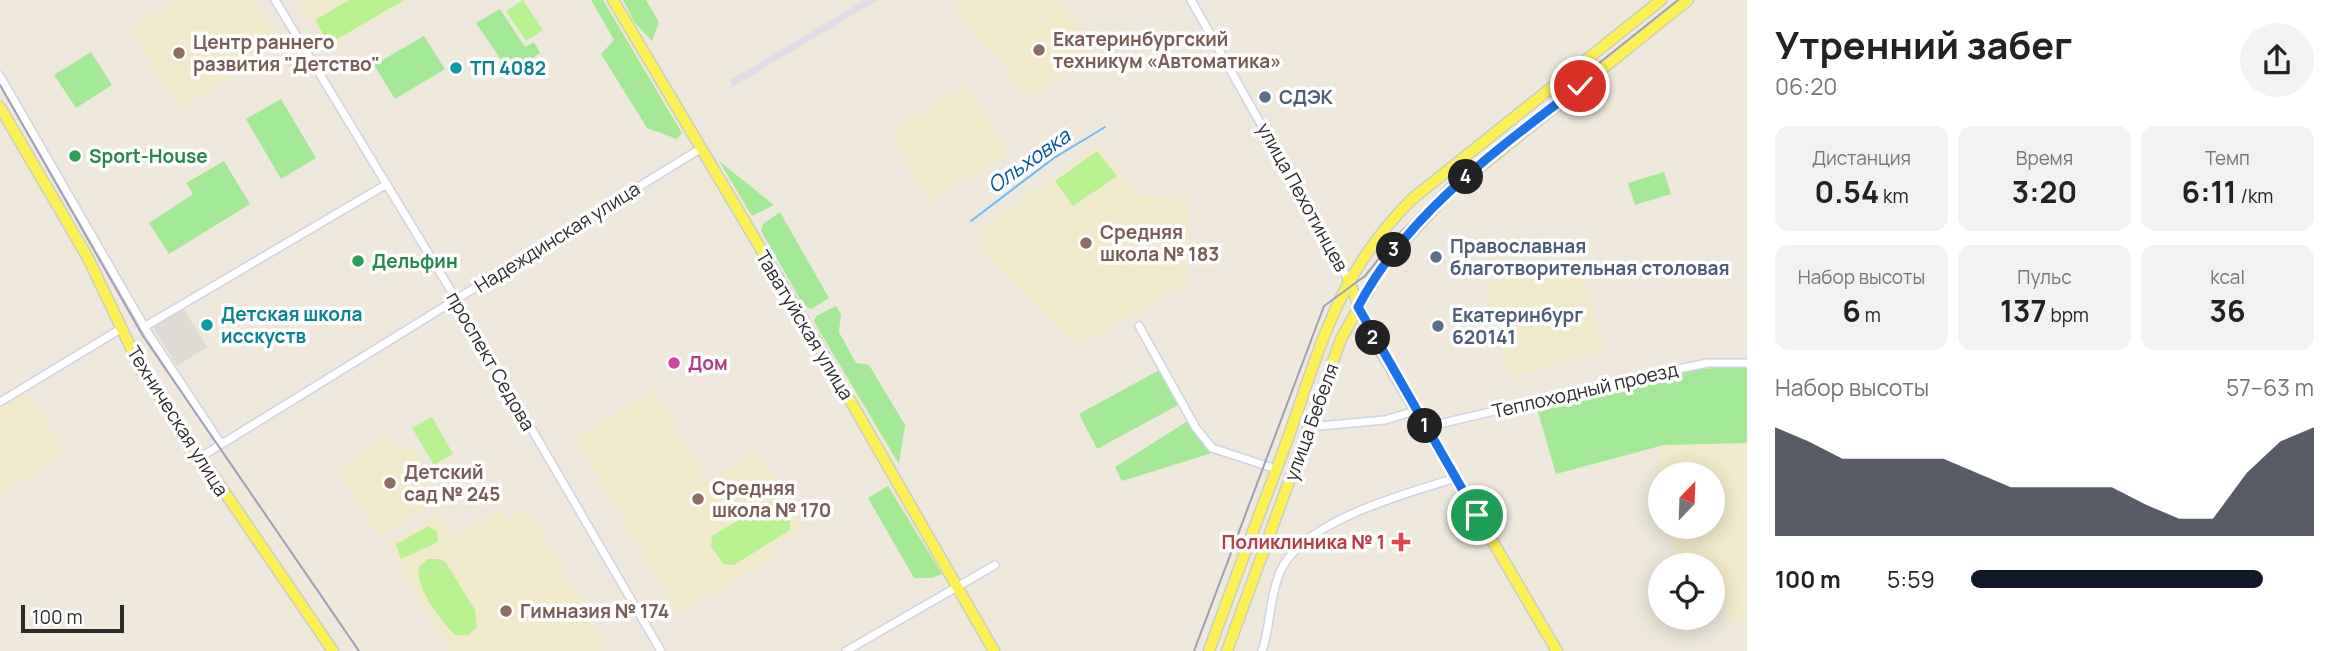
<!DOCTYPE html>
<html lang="ru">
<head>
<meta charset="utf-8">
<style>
  :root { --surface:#fff; --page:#f2f2f2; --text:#222; --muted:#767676; --accent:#111827 }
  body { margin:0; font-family:Manrope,sans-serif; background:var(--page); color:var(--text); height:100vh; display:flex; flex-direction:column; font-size:26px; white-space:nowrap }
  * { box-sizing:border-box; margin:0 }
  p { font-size:23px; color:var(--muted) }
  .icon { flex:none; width:38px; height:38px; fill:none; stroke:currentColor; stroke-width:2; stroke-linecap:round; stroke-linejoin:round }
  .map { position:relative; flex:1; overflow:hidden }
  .drawer { display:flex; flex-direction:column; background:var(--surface); width:595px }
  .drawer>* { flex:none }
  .needle { width:46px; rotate:23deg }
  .buttons { position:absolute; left:1648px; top:462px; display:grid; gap:14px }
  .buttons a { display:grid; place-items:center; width:77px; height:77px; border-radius:50%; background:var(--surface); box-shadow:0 4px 18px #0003; font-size:35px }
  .scale { position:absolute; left:21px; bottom:18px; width:103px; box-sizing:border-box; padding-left:7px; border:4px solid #2b2b2b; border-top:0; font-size:19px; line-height:24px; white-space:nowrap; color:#2b2b2b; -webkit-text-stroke:5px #fff; paint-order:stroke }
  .pin { position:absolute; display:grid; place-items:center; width:60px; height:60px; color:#fff; margin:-30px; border:4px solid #fff; border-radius:50%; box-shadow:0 2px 7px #0007 }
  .km { position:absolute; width:35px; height:35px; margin:-18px; border-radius:50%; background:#222; color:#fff; font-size:19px; line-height:35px; text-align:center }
  .round { display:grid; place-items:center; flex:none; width:74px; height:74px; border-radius:37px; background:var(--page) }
  .headline { display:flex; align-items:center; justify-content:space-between; height:119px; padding:0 28px }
  h1 { font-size:38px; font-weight:700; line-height:52px }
  .stats { display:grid; grid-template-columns:repeat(3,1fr); gap:10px; height:119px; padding:7px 28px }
  .stats div { display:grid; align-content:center; border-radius:14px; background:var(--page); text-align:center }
  .stats b { font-size:30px; font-weight:700 }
  .stats small { font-size:19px; font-weight:400 }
  .stats p { font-size:19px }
  .chart { height:196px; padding:14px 28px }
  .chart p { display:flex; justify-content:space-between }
  .chart svg { width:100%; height:126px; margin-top:7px; fill:var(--accent); opacity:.7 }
  ul { padding:0 28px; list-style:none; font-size:23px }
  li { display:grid; grid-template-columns:112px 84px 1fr; align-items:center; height:52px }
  li i { height:18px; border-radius:9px; background:var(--accent) }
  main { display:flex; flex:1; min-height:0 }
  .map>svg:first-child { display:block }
  .industrial { fill:#e1dde6 }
  .education { fill:#f1ebcb }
  .green { fill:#a3e995 }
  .pitch { fill:#b7f190 }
  .plaza { fill:#dedbd4 }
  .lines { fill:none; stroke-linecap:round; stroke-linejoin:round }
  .stream { stroke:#68b9f8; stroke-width:2 }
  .minor-casing { stroke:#d1d2e5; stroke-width:10 }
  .major-casing { stroke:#ccc; stroke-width:13 }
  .minor { stroke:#fff; stroke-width:7 }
  .major { stroke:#fbf054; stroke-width:10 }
  .tram { stroke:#9f9eb7; stroke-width:2 }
  .route-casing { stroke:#fff; stroke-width:14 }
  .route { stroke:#1a73e8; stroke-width:9 }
  .education-dot { fill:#8d6e63; stroke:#fff; stroke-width:2.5 }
  .culture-dot { fill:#0f9aa8; stroke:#fff; stroke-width:2.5 }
  .service-dot { fill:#5c6f8a; stroke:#fff; stroke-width:2.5 }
  .leisure-dot { fill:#2e9e5b; stroke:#fff; stroke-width:2.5 }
  .hotel-dot { fill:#d1479c; stroke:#fff; stroke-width:2.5 }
  .health-dot { fill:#e0444e; stroke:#fff; stroke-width:2.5 }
  .labels { text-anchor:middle; stroke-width:7; stroke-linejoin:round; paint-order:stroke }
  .education-label { font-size:19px; font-weight:bold; fill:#785e54; stroke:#fff; text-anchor:start }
  .culture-label { font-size:19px; font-weight:bold; fill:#0d838f; stroke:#fff; text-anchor:start }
  .service-label { font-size:19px; font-weight:bold; fill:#4e5e75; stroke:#fff; text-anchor:start }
  .leisure-label { font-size:19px; font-weight:bold; fill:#27864d; stroke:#fff; text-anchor:start }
  .street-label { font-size:19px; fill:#2b2b2b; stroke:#fff }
  .hotel-label { font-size:19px; font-weight:bold; fill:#b23c85; stroke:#fff; text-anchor:start }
  .health-label { font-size:19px; font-weight:bold; fill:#be3a42; stroke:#fff; text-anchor:end }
  .water-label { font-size:21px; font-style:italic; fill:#0353a7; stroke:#fff }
</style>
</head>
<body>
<main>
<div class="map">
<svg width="1747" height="651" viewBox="0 0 1747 651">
  <rect width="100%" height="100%" fill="#eee9dc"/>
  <path class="industrial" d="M864 0H878L733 87 730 80Z"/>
  <path class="education" d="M177 0H255L281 46 179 109 129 28Z
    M299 0H410L327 48Z
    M954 0H1062L1090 48 1084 66 1024 99 998 57 979 43Z
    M968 85 1008 155 928 201 897 146 893 129Z
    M1099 145 1138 195 1189 199 1186 284 1077 346 987 256 978 231Z
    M1578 257 1604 351 1510 377 1485 284Z
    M654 391 707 480 758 451 804 529 768 550 773 558 678 614 575 438Z
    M26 392 58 440 61 457 0 494V404Z
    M390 435 399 450 410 443 443 498 379 536 337 468Z
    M1747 443V620L1733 625 1723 597 1713 600V565H1677L1666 527H1713V474H1661V509L1652 479 1664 445Z
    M527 508 607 647 599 651H449L387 543 439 513 453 536 501 509 508 519Z"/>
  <path class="green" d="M591 0H603L682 133 677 139 647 128 601 54 614 40Z
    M623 0H646L659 22 652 41 635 23Z
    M500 9 525 47 534 42 540 53 510 73 476 23Z
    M424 36 445 69 395 99 374 65Z
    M91 52 112 85 76 108 54 75Z
    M281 99 316 158 281 179 246 119Z
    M224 161 250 204 169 254 149 223 193 194 186 183Z
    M719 161 774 205 752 216Z
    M1664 172 1671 194 1635 205 1628 183Z
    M780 212 829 298 811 309 804 306 761 231 763 224Z
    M836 306 841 314 839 332 856 363 869 365 905 425 899 464 814 322 816 316Z
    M1747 366V443L1664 445 1556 474 1536 405 1686 370Z
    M1161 369 1182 403 1097 449 1079 414Z
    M1191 419 1212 453 1122 481 1115 467Z
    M888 486 942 574 932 578H914L868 498Z"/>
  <path class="pitch" d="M349 0H404L329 44 315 20Z
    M523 0 543 30 526 41 506 11Z
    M1097 151 1117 176 1073 206 1055 181Z
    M432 417 453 454 434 465 412 428Z
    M769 502 782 507 790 520V530L734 565 723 564 711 546 712 536Z
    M429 526 437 532 438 542 401 559 396 544Z
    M428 559H440L446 563 475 610 477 627 469 635H455C441 621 415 588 419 567Z"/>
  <path class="plaza" d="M183 307 207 347 177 366 152 326Z"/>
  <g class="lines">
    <path class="stream" d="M971 221 1054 158 1105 127"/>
    <g class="minor-casing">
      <path id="minor" d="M275 0 456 299 661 651
        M1191 0 1348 279
        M0 76 148 333 221 444
        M1139 326 1196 428 1212 448 1276 469
        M144 327 387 184
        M0 402 122 328
        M1308 427 1385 420 1415 411
        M1426 427 1648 375 1708 363H1747
        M199 458 700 149
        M846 651 995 565
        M1262 651C1271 625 1269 598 1280 572 1302 521 1404 494 1456 478"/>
    </g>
    <g class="major-casing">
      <path id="major" d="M613 0 827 360 994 651
        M0 107 88 258 142 371 333 651
        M1348 279 1369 331 1557 651
        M1209 651C1232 586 1257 521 1281 457 1319 356 1332 279 1412 199L1661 0
        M1227 651 1341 339 1384 263 1449 192 1688 0"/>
    </g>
    <use href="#minor" class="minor"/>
    <use href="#major" class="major"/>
    <path class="tram" d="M0 85 143 336 359 651
      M1194 651 1324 306 1365 276 1398 235 1450 182 1678 0"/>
  </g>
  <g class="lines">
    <g class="route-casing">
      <path id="route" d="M1477 515 1358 307C1407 213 1498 149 1580 86"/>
    </g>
    <use href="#route" class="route"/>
  </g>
  <g class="education-dot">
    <circle cx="1039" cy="50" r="7"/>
    <circle cx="179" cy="53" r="7"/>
    <circle cx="1086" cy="243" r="7"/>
    <circle cx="390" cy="483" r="7"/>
    <circle cx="698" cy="499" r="7"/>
    <circle cx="506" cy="611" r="7"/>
  </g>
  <g class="culture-dot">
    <circle cx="456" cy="68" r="7"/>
    <circle cx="207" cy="325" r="7"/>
  </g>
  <g class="service-dot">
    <circle cx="1265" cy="97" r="7"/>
    <circle cx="1436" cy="257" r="7"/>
    <circle cx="1438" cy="326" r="7"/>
  </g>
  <g class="leisure-dot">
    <circle cx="75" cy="156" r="7"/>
    <circle cx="358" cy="261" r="7"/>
  </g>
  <circle class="hotel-dot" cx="674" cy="363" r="7"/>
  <path class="health-dot" d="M1397.5 531.5h7v7h7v7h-7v7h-7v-7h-7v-7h7z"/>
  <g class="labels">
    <g class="education-label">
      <text x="1053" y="46">Екатеринбургский<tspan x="1053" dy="22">техникум «Автоматика»</tspan></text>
      <text x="193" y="49">Центр раннего<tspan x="193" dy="22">развития "Детство"</tspan></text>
      <text x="1100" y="239">Средняя<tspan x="1100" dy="22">школа № 183</tspan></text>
      <text x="404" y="479">Детский<tspan x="404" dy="22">сад № 245</tspan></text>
      <text x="712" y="495">Средняя<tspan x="712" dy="22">школа № 170</tspan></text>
      <text x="520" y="618">Гимназия № 174</text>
    </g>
    <g class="culture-label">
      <text x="470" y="75">ТП 4082</text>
      <text x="221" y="321">Детская школа<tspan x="221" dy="22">исскуств</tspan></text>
    </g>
    <g class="service-label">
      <text x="1279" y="104">СДЭК</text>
      <text x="1450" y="253">Православная<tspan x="1450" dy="22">благотворительная столовая</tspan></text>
      <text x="1452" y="322">Екатеринбург<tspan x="1452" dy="22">620141</tspan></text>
    </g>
    <g class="leisure-label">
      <text x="89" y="163">Sport-House</text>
      <text x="372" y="268">Дельфин</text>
    </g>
    <g class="street-label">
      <text transform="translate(1303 197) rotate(61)" y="7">улица Пехотинцев</text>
      <text transform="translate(557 237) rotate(-32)" y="7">Надеждинская улица</text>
      <text transform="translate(805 325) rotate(59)" y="7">Таватуйская улица</text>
      <text transform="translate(491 361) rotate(60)" y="7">проспект Седова</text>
      <text transform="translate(1585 390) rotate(-13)" y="7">Теплоходный проезд</text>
      <text transform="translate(178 421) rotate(58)" y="7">Техническая улица</text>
      <text transform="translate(1311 422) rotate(-70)" y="7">улица Бебеля</text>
    </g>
    <g class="hotel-label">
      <text x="688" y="370">Дом</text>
    </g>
    <g class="health-label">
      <text x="1385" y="549">Поликлиника № 1</text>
    </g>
    <g class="water-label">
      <text transform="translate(1029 161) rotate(-35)" y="7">Ольховка</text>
    </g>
  </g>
</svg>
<div class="buttons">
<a><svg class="needle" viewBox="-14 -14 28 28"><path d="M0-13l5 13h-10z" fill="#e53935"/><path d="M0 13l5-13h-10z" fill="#767676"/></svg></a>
<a><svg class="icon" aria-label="locate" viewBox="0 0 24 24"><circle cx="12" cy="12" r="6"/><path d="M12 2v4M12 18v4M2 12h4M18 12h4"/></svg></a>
</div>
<div class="scale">100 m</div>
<div class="pin" style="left:1477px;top:515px;background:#1e9e55"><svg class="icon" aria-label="arrive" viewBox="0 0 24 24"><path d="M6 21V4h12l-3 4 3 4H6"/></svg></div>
<div class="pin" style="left:1580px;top:86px;background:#d93025"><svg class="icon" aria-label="check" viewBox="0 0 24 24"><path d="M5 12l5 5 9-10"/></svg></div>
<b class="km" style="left:1425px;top:426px">1</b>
<b class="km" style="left:1373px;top:338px">2</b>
<b class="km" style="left:1394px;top:250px">3</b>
<b class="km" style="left:1466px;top:177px">4</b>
</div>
<section class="drawer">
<div class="headline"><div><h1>Утренний забег</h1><p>06:20</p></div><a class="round"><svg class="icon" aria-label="share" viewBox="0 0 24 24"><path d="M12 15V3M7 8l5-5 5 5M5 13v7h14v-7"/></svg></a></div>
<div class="stats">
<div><p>Дистанция</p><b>0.54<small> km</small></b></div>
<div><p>Время</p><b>3:20</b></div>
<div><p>Темп</p><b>6:11<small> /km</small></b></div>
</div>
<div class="stats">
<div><p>Набор высоты</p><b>6<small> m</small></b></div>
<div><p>Пульс</p><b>137<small> bpm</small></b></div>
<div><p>kcal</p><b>36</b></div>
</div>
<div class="chart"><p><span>Набор высоты</span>57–63 m</p>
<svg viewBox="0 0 160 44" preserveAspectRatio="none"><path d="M0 44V6L10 11L20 17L30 17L40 17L50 17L60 22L70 27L80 27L90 27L100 27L110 33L120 38L130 38L140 22L150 11L160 6V44z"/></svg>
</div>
<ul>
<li><b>100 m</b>5:59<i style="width:85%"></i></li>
</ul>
</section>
</main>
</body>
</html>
